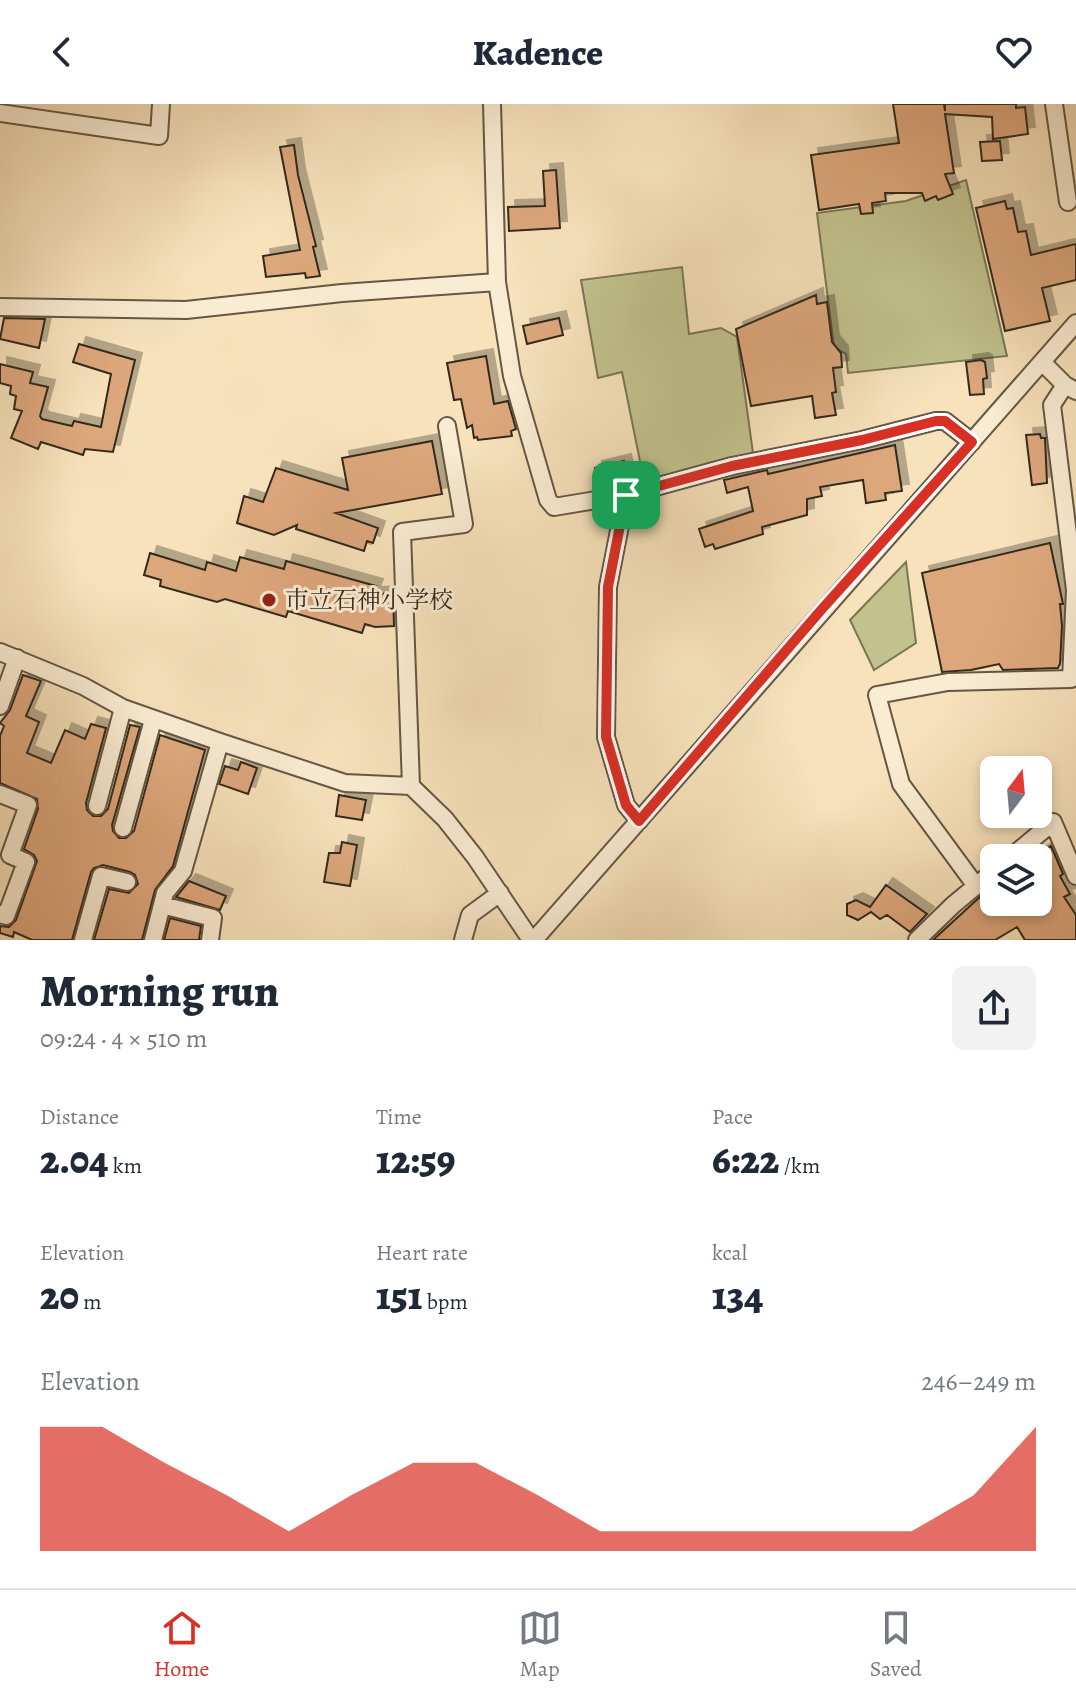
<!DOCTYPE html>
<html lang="en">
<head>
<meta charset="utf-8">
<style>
  :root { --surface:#fff; --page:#f2f2f3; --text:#1f2937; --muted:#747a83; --line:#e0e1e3; --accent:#d93025 }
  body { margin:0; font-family:Alegreya,"Noto Serif JP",serif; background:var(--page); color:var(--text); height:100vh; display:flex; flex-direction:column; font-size:30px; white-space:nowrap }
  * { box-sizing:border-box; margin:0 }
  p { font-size:26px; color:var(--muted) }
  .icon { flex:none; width:44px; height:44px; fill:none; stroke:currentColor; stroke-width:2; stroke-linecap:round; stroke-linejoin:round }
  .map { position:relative; height:836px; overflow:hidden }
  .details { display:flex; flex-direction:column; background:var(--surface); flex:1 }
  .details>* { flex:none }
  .needle { width:52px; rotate:16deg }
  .controls { position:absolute; left:980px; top:652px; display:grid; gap:16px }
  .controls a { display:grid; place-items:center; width:72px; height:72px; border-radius:12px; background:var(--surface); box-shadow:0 4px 12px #0003; font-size:40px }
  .pin { position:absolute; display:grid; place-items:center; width:68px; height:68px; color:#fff; margin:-34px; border-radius:16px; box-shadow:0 4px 12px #0006 }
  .round { display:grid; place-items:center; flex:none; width:84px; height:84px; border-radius:12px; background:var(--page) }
  .summary { display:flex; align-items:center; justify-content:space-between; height:136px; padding:0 40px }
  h1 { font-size:44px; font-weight:800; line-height:60px }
  .stats { display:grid; grid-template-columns:repeat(3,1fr); gap:12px; height:136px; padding:8px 40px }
  .stats div { display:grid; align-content:center }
  .stats b { font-size:40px; font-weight:800 }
  .stats small { font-size:22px; font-weight:400 }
  .stats p { font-size:22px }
  .chart { height:224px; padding:16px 40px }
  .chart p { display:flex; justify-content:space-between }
  .chart svg { width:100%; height:144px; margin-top:8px; fill:var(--accent); opacity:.7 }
  header { display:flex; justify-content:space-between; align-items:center; height:104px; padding:0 40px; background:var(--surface); font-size:36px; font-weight:800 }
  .dock { display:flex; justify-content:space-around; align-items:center; height:112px; border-top:2px solid var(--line); background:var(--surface); font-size:22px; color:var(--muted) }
  .dock a { display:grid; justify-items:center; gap:4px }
  .dock .active { color:var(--accent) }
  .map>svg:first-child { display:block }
  .green { fill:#c1c28d; stroke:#7a7655; stroke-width:2 }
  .building { fill:#dda77b; stroke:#33291d; stroke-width:2; filter:url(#shadow) }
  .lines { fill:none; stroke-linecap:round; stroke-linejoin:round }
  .minor-casing { stroke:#645744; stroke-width:20 }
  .minor { stroke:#faecd3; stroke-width:16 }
  .route-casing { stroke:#fff; stroke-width:16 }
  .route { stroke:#d93025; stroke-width:10 }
  .poi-dot { fill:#8f2418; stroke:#faecd3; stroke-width:3 }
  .labels { text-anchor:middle; stroke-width:6; stroke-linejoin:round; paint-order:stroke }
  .poi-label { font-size:24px; fill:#33291d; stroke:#faecd3; text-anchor:start }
</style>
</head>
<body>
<header><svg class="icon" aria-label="back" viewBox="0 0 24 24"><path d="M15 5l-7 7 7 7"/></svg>Kadence<svg class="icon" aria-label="heart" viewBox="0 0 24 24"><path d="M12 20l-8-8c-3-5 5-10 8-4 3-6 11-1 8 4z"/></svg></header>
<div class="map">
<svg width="1076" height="836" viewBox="0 0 1076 836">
  <defs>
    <filter id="shadow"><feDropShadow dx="7" dy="-7" stdDeviation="0" flood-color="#0004"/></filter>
  </defs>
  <rect width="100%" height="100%" fill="#f7e2bb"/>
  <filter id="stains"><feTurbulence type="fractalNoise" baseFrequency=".0025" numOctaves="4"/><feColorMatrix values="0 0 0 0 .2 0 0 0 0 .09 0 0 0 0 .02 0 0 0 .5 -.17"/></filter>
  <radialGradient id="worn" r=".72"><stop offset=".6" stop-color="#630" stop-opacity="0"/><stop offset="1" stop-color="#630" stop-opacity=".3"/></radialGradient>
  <path class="green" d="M966 76 1007 252 848 269 846 250 834 243 817 109 906 97Z
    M682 163 689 230 721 224 737 233 753 349 644 377 622 268 598 274 581 176Z
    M906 458 916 539 874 566 850 516Z"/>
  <path class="building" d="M893 0H944L945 7V0H1016V4L1025 3 1028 30 993 35 992 13 945 10 954 69 945 70 953 90 938 96 936 92 925 97 922 89H885L886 97 872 99 873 109 861 110 859 100 819 106 811 51 899 39Z
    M1000 37 1002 56 982 57 980 38Z
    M294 41 298 71 316 142 313 143 320 172 306 174 305 169 266 173 263 152 300 146 280 43Z
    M556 66 560 124 509 127 508 103 545 102 543 67Z
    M1005 97 1007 105 1013 104 1018 128 1026 127 1031 151 1076 140V176L1042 184 1050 217 1005 227 976 104Z
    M816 191 817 200 827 198 832 238 841 249 842 263 833 264 836 288 832 289 836 311 815 314 812 292 751 302 736 225Z
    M4 214 45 215 39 244 0 235Z
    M559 214 563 231 527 240 523 222Z
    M79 240 135 256 113 348 85 345 83 351 41 338 38 345 11 334 22 307 14 305 16 292 10 290 11 282 0 279V260L33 268 30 279 48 283 40 312 42 315 72 322 74 317 101 323 111 270 73 258Z
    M486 252 494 300 508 297 516 325 511 327 512 332 478 336 477 333 474 334 472 321 467 324 461 295 454 296 447 259Z
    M981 256 985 258 987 274 983 275 984 290 970 291 966 258Z
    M1040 330 1041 334H1045L1047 379 1032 381 1026 331Z
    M432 337 442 390 336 409 378 424 373 439 367 437 364 447 296 425 297 421 274 431 237 419 244 392 263 398 276 364 348 386 342 354Z
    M895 341 902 387 885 389 886 396 866 399 863 376 820 383 822 392 807 395V411L762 423 763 430 715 445 713 440 705 443 699 425 753 407 748 383 727 389 724 376 767 366 768 370Z
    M624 357 629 379 600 384 595 364Z
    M1050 439 1063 500H1060L1062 522 1060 560 1058 564 1003 566 999 560 971 566 942 568 922 469Z
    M150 449 205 466 207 458 236 467 240 453 284 465 286 457 376 482 373 490 393 489 394 522 375 523 365 520 362 529 288 507 286 513 225 495 217 498 160 482 161 476 144 471Z
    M23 571 41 577 26 612 39 618 27 649 51 659 65 626 85 635 91 620 106 624 86 699 87 706 93 712H101L108 705 130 621 140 623 112 721 113 727 119 734H126L134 727 160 631 205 646 173 762 155 786 142 836H94L109 785 129 789 138 780 135 771 130 768 103 761 94 764 91 768 72 836H32L14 828 13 833 0 829V822L9 823 16 816 37 757 34 751 24 745 38 705 37 695 0 679V632L4 622 0 619 10 606Z
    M241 658 257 664 248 690 219 680 225 662 238 666Z
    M339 691 366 696 362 716 336 712Z
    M342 738 357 741 350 782 324 778 329 749H340Z
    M1051 742 1063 770 1060 772 1070 790 1064 793 1076 811V836H1025L1017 823 995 836H933L982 791 994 786V798H1038V759L1046 754H1032Z
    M189 777 226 792 220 806 176 793Z
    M886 781 927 810 910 828 887 811 880 815 871 808 858 816 847 811V800L856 796 870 803Z
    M170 814 201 822 199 836H164Z"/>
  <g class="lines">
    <g class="minor-casing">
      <path id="minor" d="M492 0 497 178 512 272 548 396 554 403 626 391 732 362 862 336 936 317H945L972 338
        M1054 0 1068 98
        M0 9 159 32 161 0
        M0 203 186 206 342 189 497 178
        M1042 258 1065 281 1076 287
        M626 391 608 483 606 633 626 701 639 717
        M0 548 83 582 123 604 220 638 345 679 411 682 445 715 475 753 531 836
        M0 602 17 554
        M411 682 402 428 464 420 447 322
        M0 690 28 701 10 751 26 758 6 812 0 810
        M97 702 123 604
        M123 724 153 616
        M1010 754 1053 718 1076 772
        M976 782 901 680 877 591 948 578 1071 575 1075 486 1052 301 1065 281
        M162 801 213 814 210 836
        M83 836 101 772 127 778
        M153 836 165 789 183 767 220 638
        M463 836 470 811 500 789
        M534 836 1076 219
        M917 836 953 801 994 767"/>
    </g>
    <use href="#minor" class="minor"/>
  </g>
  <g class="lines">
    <g class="route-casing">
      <path id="route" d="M936 317H945L972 338 822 505 639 717 626 701 606 633 608 483 626 391 732 362 862 336Z"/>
    </g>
    <use href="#route" class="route"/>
  </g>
  <circle class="poi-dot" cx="269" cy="496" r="8"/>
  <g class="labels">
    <g class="poi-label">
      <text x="285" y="504">市立石神小学校</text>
    </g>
  </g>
  <rect width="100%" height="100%" filter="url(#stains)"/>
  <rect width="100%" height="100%" fill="url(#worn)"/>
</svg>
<div class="controls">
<a><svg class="needle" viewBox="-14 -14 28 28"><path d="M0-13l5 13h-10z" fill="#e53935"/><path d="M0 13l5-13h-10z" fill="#747a83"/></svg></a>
<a><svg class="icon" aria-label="layers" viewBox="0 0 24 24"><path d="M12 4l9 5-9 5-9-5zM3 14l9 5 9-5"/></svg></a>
</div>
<div class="pin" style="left:626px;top:391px;background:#1e9e55"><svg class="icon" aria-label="arrive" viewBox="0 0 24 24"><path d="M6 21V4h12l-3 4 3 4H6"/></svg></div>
</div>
<section class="details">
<div class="summary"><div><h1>Morning run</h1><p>09:24 · 4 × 510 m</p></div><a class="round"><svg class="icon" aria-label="share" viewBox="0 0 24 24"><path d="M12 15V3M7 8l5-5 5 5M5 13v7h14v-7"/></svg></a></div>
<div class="stats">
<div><p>Distance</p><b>2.04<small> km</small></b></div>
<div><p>Time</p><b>12:59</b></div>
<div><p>Pace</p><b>6:22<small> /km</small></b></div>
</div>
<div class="stats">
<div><p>Elevation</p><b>20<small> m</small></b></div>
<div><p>Heart rate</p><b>151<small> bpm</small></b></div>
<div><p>kcal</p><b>134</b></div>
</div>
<div class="chart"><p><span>Elevation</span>246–249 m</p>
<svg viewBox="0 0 160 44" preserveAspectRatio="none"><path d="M0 44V6L10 6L20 17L30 27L40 38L50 27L60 17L70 17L80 27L90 38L100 38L110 38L120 38L130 38L140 38L150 27L160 6V44z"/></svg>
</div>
</section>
<nav class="dock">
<a class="active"><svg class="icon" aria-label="home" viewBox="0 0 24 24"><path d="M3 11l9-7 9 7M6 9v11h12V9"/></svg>Home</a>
<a><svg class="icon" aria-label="map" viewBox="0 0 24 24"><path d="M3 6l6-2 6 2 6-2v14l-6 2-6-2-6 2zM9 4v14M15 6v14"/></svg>Map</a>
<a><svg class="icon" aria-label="saved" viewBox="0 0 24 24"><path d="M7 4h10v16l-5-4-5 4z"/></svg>Saved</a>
</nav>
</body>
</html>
